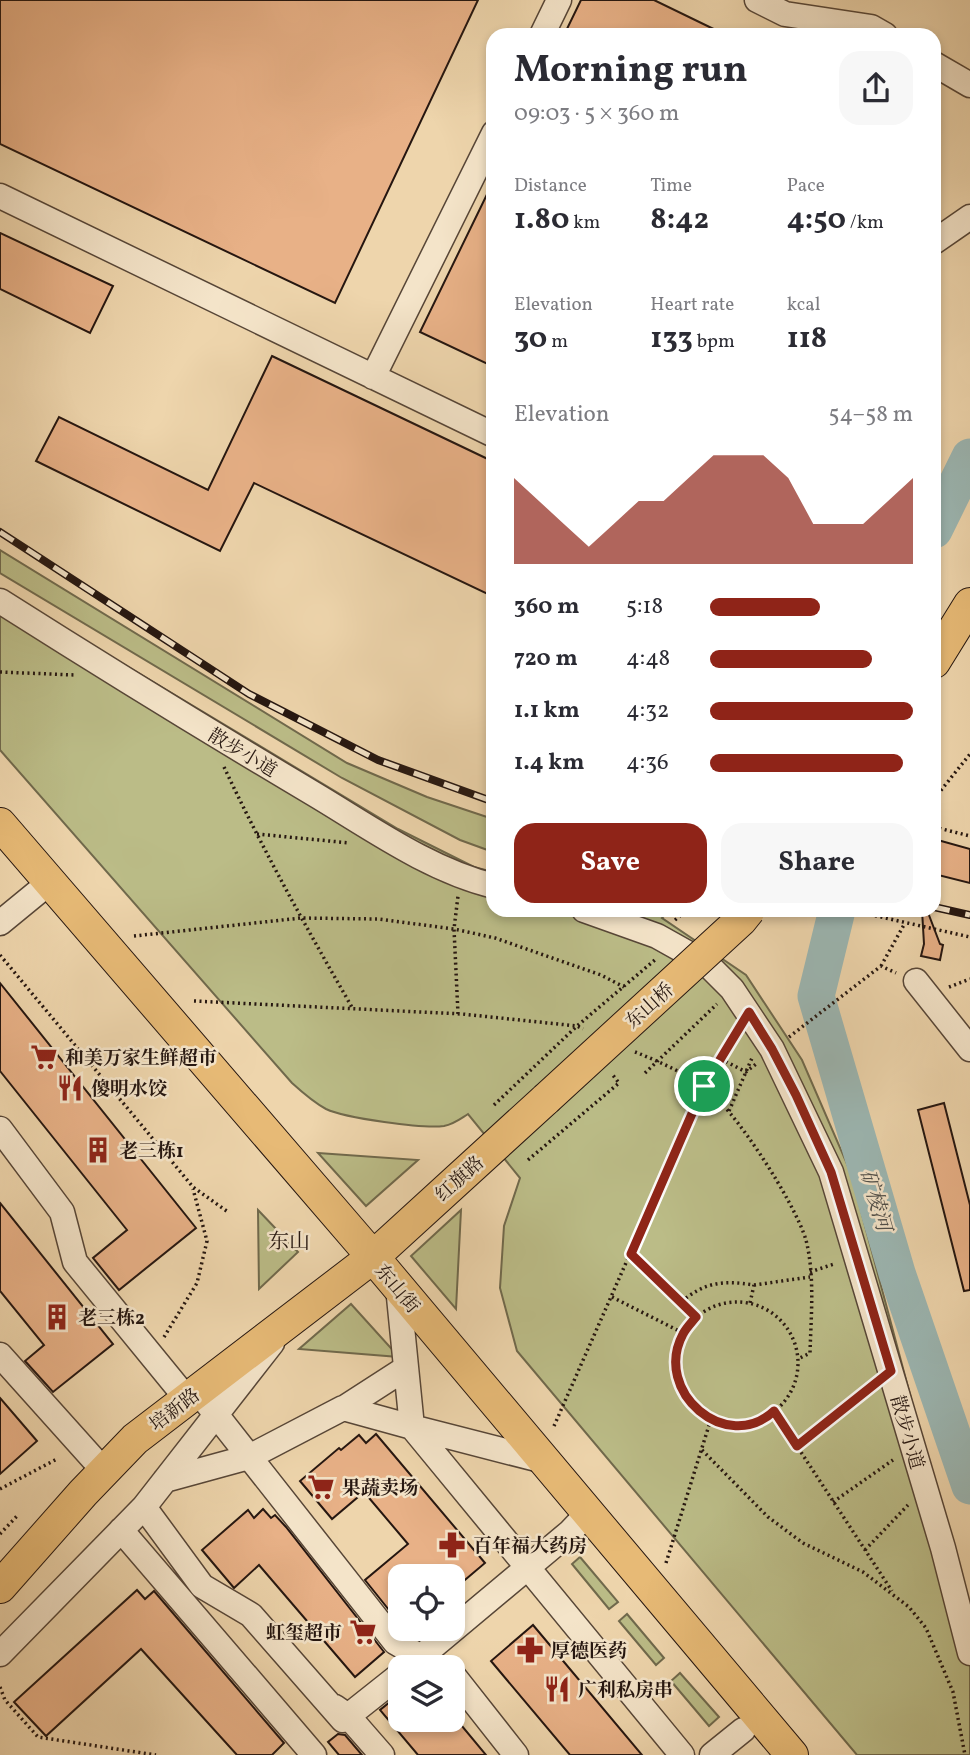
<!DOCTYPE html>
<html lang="en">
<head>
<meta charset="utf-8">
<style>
  :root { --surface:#fff; --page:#f7f7f7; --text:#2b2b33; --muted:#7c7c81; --accent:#8f2418 }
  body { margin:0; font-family:Vollkorn,"Noto Serif SC",serif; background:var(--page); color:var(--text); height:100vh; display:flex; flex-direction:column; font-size:26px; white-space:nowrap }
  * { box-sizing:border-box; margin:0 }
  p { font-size:23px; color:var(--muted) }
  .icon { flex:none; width:38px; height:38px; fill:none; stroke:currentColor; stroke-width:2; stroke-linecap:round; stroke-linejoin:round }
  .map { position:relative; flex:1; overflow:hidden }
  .side { position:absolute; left:486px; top:28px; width:455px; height:889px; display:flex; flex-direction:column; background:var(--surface); border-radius:21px; box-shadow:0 4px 10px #0003 }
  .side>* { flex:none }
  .buttons { position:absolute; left:388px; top:1564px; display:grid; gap:14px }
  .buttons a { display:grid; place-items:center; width:77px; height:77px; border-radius:14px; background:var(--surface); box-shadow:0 4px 10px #0003; font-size:35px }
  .pin { position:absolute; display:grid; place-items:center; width:60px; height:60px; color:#fff; margin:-30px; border:4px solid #fff; border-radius:50%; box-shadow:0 2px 7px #0007 }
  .round { display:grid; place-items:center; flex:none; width:74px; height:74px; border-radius:21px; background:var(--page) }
  .headline { display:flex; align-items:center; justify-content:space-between; height:119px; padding:0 28px }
  h1 { font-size:38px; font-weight:700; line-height:52px }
  .figures { display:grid; grid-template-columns:repeat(3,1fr); gap:10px; height:119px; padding:7px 28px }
  .figures div { display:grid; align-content:center }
  .figures b { font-size:30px; font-weight:700 }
  .figures small { font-size:19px; font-weight:400 }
  .figures p { font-size:19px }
  .chart { height:196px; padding:14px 28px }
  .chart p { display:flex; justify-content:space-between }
  .chart svg { width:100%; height:126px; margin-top:7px; fill:var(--accent); opacity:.7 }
  .action { display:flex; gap:14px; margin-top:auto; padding:14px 28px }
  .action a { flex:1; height:80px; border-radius:21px; background:var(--accent); color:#fff; font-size:28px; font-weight:700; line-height:80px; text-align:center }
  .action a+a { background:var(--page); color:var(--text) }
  ul { padding:0 28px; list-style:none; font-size:23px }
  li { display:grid; grid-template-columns:112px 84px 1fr; align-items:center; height:52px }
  li i { height:18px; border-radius:9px; background:var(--accent) }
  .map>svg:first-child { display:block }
  .green { fill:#bbbc87; stroke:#70694c; stroke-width:2 }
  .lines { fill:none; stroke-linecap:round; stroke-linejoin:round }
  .river { stroke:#9cb7b3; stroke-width:37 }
  .building { fill:#e8b187; stroke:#251610; stroke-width:2 }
  .minor-casing { stroke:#574637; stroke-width:27 }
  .major-casing { stroke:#251610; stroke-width:34 }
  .path { stroke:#251610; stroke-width:3.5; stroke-dasharray:2 3.5; stroke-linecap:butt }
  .minor { stroke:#f4e4c9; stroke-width:24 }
  .major { stroke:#e7ba76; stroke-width:32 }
  .rail-casing { stroke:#251610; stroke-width:8 }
  .rail { stroke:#f4e4c9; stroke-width:5; stroke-dasharray:16; stroke-linecap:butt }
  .major-bridge-casing { stroke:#251610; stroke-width:34; stroke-linecap:butt }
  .major-bridge { stroke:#e7ba76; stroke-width:32 }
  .route-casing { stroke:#fff; stroke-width:14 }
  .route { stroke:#8f2418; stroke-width:9 }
  .labels { text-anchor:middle; stroke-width:5; stroke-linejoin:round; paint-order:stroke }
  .street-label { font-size:19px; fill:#251610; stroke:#f4e4c9 }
  .poi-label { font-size:19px; font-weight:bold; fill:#251610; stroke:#f4e4c9; text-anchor:start }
  .water-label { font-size:21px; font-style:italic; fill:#4f4e49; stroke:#f4e4c9 }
  .neighbourhood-label { font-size:21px; fill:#251610; stroke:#f4e4c9 }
</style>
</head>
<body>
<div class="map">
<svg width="970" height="1755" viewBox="0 0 970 1755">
  <rect width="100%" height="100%" fill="#eed5ac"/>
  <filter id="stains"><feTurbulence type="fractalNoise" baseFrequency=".00286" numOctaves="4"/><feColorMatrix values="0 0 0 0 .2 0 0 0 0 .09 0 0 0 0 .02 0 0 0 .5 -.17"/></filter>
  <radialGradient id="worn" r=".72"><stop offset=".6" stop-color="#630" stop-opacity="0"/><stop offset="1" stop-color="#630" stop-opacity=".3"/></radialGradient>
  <path class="green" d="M0 550 347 763 427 797 493 819V852L460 840 342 778 0 573Z
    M0 590 398 829 474 867 493 872 494 910H669L662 918 746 975 802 1060 851 1173 970 1620V1755H857L517 1351 500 1288 504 1226 520 1178 468 1114C460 1119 454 1124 444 1126 423 1129 345 1118 326 1109 313 1102 303 1093 292 1083L0 750Z
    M318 1153 418 1160 366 1206Z
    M258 1210 298 1252 259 1289Z
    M461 1210 456 1309 411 1256Z
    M351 1304 399 1357 299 1349Z
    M580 1557 618 1602 609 1609 572 1564Z
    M627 1614 664 1658 656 1665 619 1621Z
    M680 1673 719 1717 709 1726 671 1681Z"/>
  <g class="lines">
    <path class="river" d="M934 530 970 457
      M837 910 816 996 897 1273 970 1486"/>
  </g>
  <path class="building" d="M0 0H478L335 303 0 144Z
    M581 0H654L726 35H564Z
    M494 180V367L420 332Z
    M0 233 113 286 90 333 0 289Z
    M272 356 494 462V597L254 483 220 551 36 461 59 417 208 490Z
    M934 839 970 849V883L934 874Z
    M922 910H927L940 944 943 945 940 960 921 956 924 944Z
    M0 983 196 1228 119 1290 93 1258 127 1230 0 1071Z
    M944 1103 970 1205V1290L964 1291 918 1110Z
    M0 1203 113 1344 53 1392 25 1361 44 1345 0 1291Z
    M0 1398 37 1441 0 1474Z
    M376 1434 485 1563 453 1590V1577H401V1625L365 1580 408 1544 364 1492 332 1519 300 1481 339 1448 341 1450 359 1435 366 1443Z
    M263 1509 271 1518 275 1515 286 1527 384 1652 355 1677 259 1565 234 1588 202 1550 248 1510 254 1518Z
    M137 1590 145 1599 154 1591 284 1743 272 1755H237L141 1649 46 1736 14 1702Z
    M533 1625 642 1755H570L491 1661Z
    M401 1693V1720H457L486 1755H418L380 1710Z
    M338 1734 345 1735 362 1755H339L328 1742Z"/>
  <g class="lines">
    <g class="minor-casing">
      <path id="minor" d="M757 0 785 14 871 27 885 35
        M542 35 559 0
        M934 64 970 85
        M0 196 494 435
        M934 242 970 217
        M373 377 494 133
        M0 601C104 667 208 731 314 794 371 828 429 870 494 886
        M584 910 657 936 707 964 732 989 772 1049 831 1172 943 1548 970 1653
        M0 923 50 882
        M916 981 970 1049
        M0 1129 62 1212 75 1262 187 1399
        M398 1287 412 1427 544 1461
        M0 1355 104 1471
        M207 1403 395 1642 440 1668
        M344 1408 406 1368
        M165 1480 249 1457 343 1408 412 1427 682 1755
        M144 1507 202 1586 251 1615 343 1720 401 1674
        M121 1530 314 1755
        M0 1654 144 1507 272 1343
        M411 1665 570 1532 588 1513
        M453 1675 516 1755
        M335 1707 348 1716 382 1755
        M712 1755 743 1730"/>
    </g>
    <g class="major-casing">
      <path id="major" d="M934 662 970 604
        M0 824 373 1257 792 1755
        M0 1587 83 1493 135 1439 373 1257 546 1099"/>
    </g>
    <path class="path" d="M0 672 75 675
      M224 767C263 850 307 929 353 1009
      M934 799 970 754
      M934 827 970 836
      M257 834 350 843
      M866 910 872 915 970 937
      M675 920 687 910
      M134 936 301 918 378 919 454 929 495 938 601 975 624 987
      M0 955 193 1187 228 1212
      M881 966 905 923
      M949 987 970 979
      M194 1001 462 1014 577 1026 583 1029
      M458 1014 454 929 458 896
      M789 1037 881 966 896 973
      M635 1052C658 1061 682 1072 702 1085 734 1107 795 1203 806 1240 815 1276 811 1316 810 1353L798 1359
      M721 1059 746 1072 756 1064
      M645 1073 717 1004
      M494 1105 577 1026 656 959
      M729 1111 752 1058
      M528 1160 619 1083 612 1074
      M631 1254 680 1303C704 1282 723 1280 754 1285L750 1303
      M810 1272 834 1264
      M754 1285 810 1277
      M612 1297 683 1333
      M676 1363a61 61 0 1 1 122 0a61 61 0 1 1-122 0Z
      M680 1303 696 1317
      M164 1337 197 1283 207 1241 193 1189
      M774 1411 892 1591
      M554 1426 704 1086 735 1034
      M797 1446 873 1386
      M702 1450 768 1517 803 1543 863 1572 909 1607 926 1628 953 1692 965 1755
      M0 1489 57 1459
      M833 1502 893 1460
      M0 1534 18 1515
      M865 1550 908 1505
      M666 1563 711 1419
      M0 1687 5 1700 38 1737 156 1755"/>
    <use href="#minor" class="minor"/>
    <use href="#major" class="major"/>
    <g class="rail-casing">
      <path id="rail" d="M0 532 249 694 378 760 494 802
        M934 907 970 915"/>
    </g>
    <use href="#rail" class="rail"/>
    <g class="major-bridge-casing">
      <path id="major-bridge" d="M546 1099 741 920 749 910"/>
    </g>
    <use href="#major-bridge" class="major-bridge"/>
  </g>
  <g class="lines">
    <g class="route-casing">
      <path id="route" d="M749 1012 772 1049 796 1095 831 1172 891 1371 797 1446 774 1411C727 1455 652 1392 683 1334 686 1328 692 1322 696 1317L631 1254 704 1086Z"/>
    </g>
    <use href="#route" class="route"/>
  </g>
  <defs>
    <g id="supermarket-bare" transform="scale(2.1)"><path d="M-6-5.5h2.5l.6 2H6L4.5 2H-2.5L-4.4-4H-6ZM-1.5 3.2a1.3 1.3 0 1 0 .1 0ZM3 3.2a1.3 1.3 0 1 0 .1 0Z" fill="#8f2418" stroke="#f4e4c9" stroke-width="2.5" paint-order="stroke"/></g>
    <g id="restaurant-bare" transform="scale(2.1)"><path d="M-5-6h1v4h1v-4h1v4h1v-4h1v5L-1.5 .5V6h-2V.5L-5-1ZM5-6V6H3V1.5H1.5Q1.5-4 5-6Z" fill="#8f2418" stroke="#f4e4c9" stroke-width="2.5" paint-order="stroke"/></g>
    <g id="building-bare" transform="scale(2.1)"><path d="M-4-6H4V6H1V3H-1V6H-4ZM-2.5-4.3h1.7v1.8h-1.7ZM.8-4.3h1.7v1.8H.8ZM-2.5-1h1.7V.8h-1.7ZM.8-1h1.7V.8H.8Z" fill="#8f2418" stroke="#f4e4c9" stroke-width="2.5" paint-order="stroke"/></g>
    <g id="pharmacy-bare" transform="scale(2.1)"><path d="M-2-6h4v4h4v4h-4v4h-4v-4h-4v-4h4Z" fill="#8f2418" stroke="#f4e4c9" stroke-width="2.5" paint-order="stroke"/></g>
  </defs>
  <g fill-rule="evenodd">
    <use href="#supermarket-bare" x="44" y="1057"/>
    <use href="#restaurant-bare" x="70" y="1088"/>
    <use href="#building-bare" x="98" y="1150"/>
    <use href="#building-bare" x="57" y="1317"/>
    <use href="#supermarket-bare" x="321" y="1487"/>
    <use href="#pharmacy-bare" x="452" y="1545"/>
    <use href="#supermarket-bare" x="363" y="1632"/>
    <use href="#pharmacy-bare" x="530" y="1650"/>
    <use href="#restaurant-bare" x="557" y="1689"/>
  </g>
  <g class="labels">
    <g class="street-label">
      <text transform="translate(243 752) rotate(31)" y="7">散步小道</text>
      <text transform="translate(649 1005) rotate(-42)" y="7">东山桥</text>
      <text transform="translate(459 1178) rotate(-42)" y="7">红旗路</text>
      <text transform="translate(398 1288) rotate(50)" y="7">东山街</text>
      <text transform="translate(174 1409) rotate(-37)" y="7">培新路</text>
      <text transform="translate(908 1432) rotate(74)" y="7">散步小道</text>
    </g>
    <g class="poi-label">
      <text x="65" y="1064">和美万家生鲜超市</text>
      <text x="91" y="1095">傻明水饺</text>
      <text x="119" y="1157">老三栋1</text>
      <text x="78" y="1324">老三栋2</text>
      <text x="342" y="1494">果蔬卖场</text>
      <text x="473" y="1552">百年福大药房</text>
      <text x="342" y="1639" text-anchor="end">虹玺超市</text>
      <text x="551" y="1657">厚德医药</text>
      <text x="578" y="1696">广利私房串</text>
    </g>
    <g class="water-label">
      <text transform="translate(876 1200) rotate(74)" y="7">矿棱河</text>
    </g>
    <g class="neighbourhood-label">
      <text x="289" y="1248">东山</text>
    </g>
  </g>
  <rect width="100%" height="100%" filter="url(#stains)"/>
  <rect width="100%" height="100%" fill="url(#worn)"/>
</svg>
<div class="buttons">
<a><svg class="icon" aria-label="locate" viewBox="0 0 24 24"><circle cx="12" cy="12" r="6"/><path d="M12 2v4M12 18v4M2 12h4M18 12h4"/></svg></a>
<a><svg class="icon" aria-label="layers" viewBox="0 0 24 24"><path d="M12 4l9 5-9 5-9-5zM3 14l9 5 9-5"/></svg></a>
</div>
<div class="pin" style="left:704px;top:1086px;background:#1e9e55"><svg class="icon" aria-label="arrive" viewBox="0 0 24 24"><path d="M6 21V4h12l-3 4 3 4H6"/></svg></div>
<section class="side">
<div class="headline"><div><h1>Morning run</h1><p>09:03 · 5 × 360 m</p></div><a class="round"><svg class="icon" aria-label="share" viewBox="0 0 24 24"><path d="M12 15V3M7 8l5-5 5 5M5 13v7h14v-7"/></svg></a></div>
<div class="figures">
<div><p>Distance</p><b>1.80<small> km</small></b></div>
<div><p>Time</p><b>8:42</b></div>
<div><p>Pace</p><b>4:50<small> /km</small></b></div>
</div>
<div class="figures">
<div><p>Elevation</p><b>30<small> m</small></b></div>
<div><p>Heart rate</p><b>133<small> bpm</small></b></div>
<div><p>kcal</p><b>118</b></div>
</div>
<div class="chart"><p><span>Elevation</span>54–58 m</p>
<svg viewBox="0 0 160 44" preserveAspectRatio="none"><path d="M0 44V14L10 22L20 30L30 38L40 30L50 22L60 22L70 14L80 6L90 6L100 6L110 14L120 30L130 30L140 30L150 22L160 14V44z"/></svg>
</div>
<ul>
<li><b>360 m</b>5:18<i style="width:54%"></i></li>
<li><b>720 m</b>4:48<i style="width:80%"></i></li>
<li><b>1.1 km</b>4:32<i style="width:100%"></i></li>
<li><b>1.4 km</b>4:36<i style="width:95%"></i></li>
</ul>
<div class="action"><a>Save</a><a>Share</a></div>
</section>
</div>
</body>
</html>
